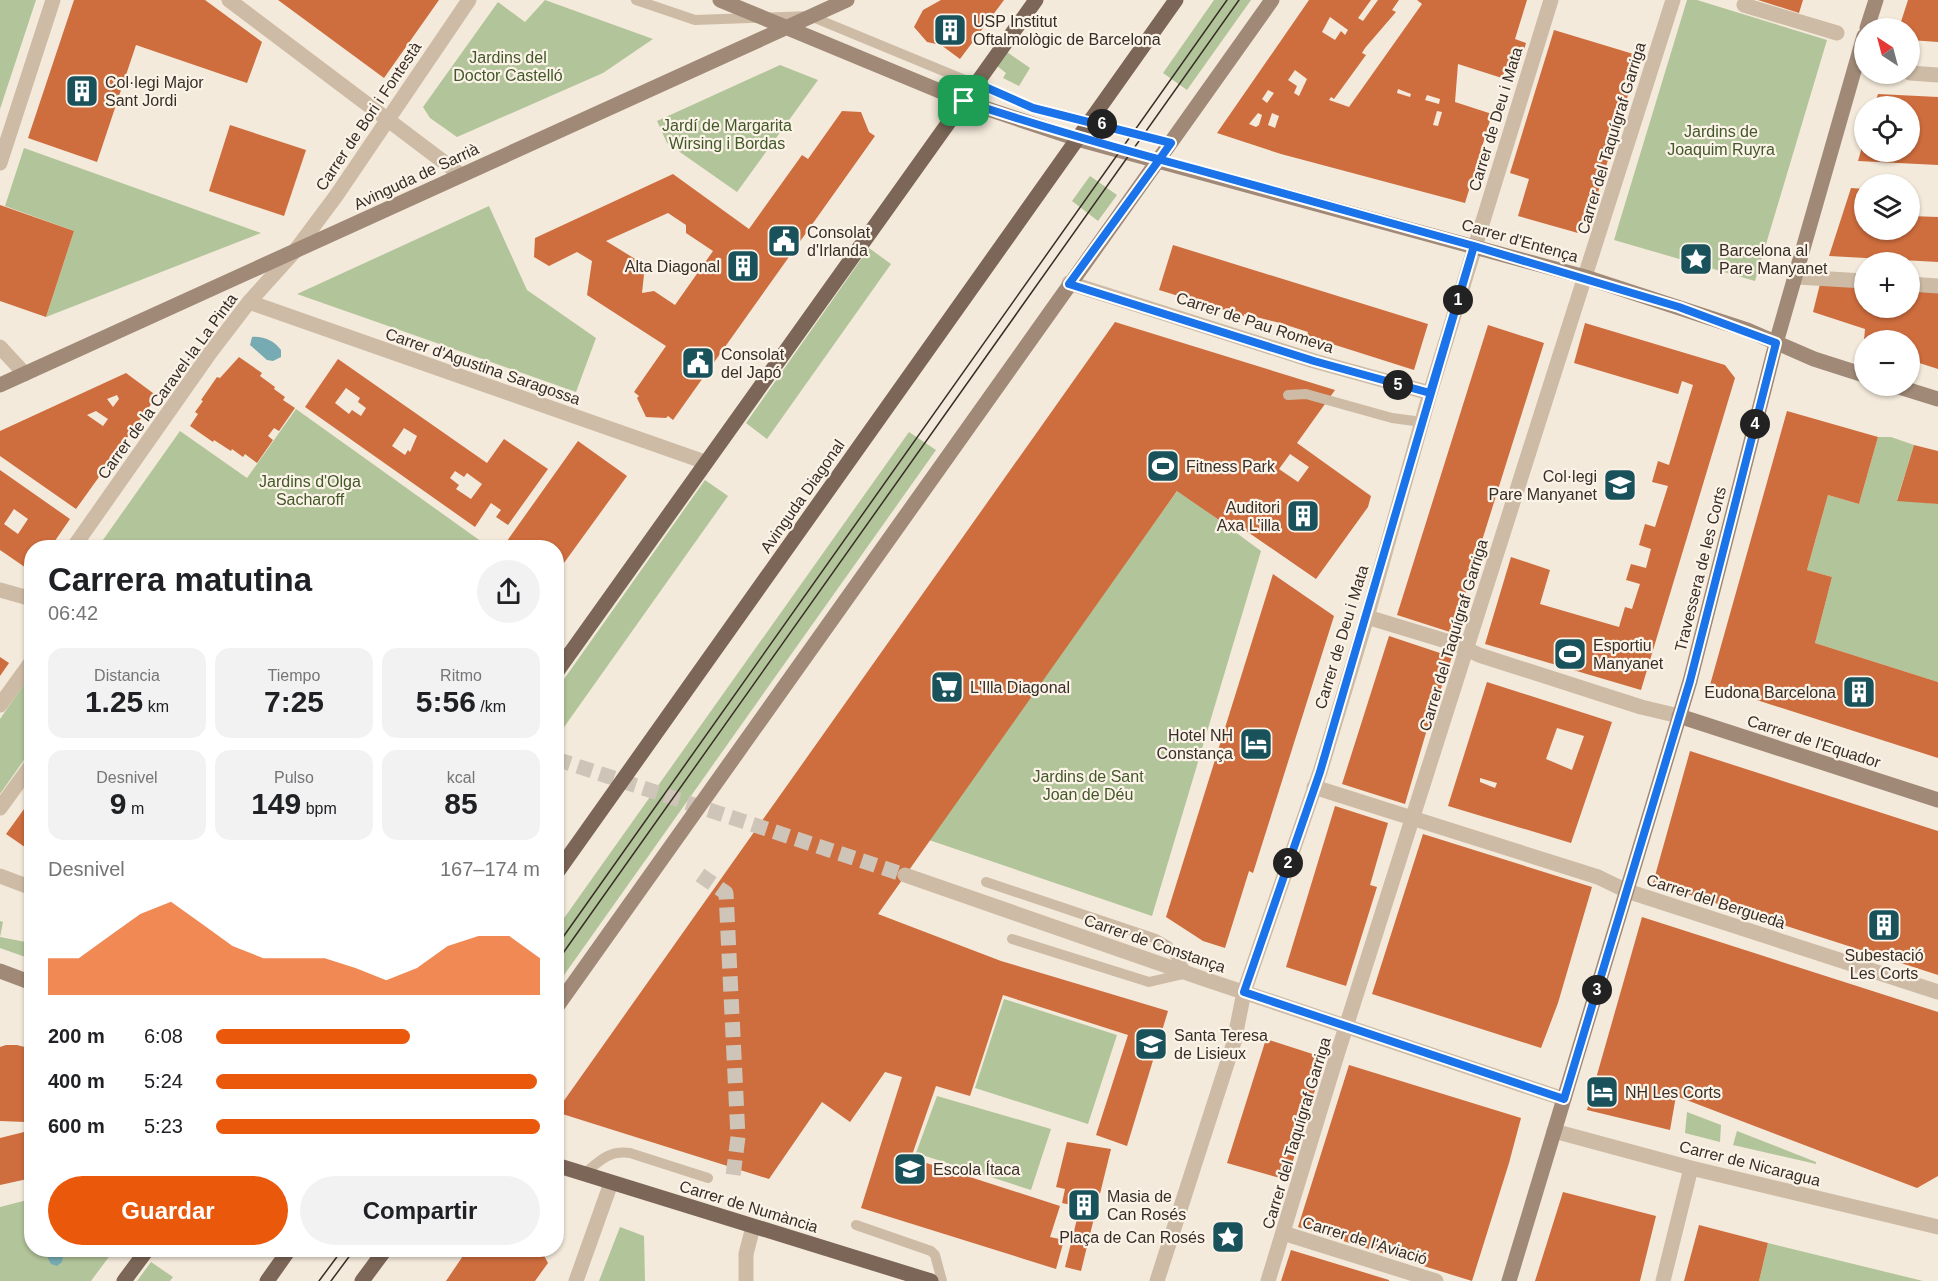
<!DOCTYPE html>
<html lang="es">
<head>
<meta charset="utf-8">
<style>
  :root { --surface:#fff; --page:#f2f2f2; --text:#202124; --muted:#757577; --accent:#ea580c }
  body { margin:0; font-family:Arial,sans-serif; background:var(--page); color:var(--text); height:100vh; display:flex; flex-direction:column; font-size:22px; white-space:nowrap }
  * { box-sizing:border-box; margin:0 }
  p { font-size:20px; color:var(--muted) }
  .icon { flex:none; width:33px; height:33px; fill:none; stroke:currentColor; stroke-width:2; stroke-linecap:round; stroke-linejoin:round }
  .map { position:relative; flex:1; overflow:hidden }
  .details { position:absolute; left:24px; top:540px; width:540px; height:717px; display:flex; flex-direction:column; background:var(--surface); border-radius:24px; box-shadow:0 2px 4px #0004 }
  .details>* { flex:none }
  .needle { width:39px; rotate:324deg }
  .tools { position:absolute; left:1854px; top:18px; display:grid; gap:12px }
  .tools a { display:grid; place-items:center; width:66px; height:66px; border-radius:50%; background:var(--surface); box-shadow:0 2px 4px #0004; font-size:30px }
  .pin { position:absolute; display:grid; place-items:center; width:51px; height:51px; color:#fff; margin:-26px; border-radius:12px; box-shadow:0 3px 9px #0006 }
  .km { position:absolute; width:30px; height:30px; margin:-15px; border-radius:50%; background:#222; color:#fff; font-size:16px; line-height:30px; text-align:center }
  .round { display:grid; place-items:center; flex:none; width:63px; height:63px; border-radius:32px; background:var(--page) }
  .overview { display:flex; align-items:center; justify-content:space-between; height:102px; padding:0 24px }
  h1 { font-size:33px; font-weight:700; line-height:45px }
  .figures { display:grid; grid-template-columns:repeat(3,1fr); gap:9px; height:102px; padding:6px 24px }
  .figures div { display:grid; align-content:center; border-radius:15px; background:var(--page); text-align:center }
  .figures b { font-size:30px; font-weight:700 }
  .figures small { font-size:16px; font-weight:400 }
  .figures p { font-size:16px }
  .chart { height:168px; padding:12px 24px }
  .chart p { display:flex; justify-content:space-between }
  .chart svg { width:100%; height:108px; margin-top:6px; fill:var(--accent); opacity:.7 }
  .primary-button { display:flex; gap:12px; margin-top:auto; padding:12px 24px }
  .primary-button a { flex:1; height:69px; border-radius:36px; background:var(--accent); color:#fff; font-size:24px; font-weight:700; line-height:69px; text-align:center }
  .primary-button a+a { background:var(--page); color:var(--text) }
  ul { padding:0 24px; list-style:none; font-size:20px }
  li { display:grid; grid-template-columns:96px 72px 1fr; align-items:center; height:45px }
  li i { height:15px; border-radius:8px; background:var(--accent) }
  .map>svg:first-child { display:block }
  .green { fill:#b2c499 }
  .water { fill:#77abb3 }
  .building { fill:#ce6d3e; fill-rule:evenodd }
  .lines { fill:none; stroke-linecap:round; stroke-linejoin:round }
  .street-tunnel { stroke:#cec4b7; stroke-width:15; stroke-dasharray:15 8; stroke-linecap:butt }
  .lane { stroke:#cdbba5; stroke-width:10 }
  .street { stroke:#cdbba5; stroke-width:15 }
  .secondary { stroke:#a08977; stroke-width:15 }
  .primary { stroke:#7b6657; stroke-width:15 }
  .tram { stroke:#382e27; stroke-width:1.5 }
  .route-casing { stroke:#fff; stroke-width:12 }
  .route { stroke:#1a73e8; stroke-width:8 }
  .labels { text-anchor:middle; stroke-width:4.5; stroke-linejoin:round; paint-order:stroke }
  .poi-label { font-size:16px; fill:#382e27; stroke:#fbf3e7; text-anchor:start }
  .park-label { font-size:16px; fill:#435829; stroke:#fbf3e7 }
  .street-label { font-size:16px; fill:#382e27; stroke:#fbf3e7 }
</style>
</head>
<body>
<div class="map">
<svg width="1938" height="1281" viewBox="0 0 1938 1281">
  <rect width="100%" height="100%" fill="#f4eadb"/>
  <path class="green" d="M0 0H36L0 109Z
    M545 0 653 39 603 73 457 137 430 118 423 107 498 2 525 22Z
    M1214 0H1251L1187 90 1163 73Z
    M1687 0H1697L1827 40 1755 281 1614 240Z
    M1007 52 1030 68 1019 86 1003 78 1006 73 997 66Z
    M780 65 818 80 737 192 667 143 657 121Z
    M24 148 261 233 46 317 74 231 5 206Z
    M1090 176 1117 195 1098 221 1072 201Z
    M489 206 527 290 596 338 576 392 297 294Z
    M869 248 891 264 767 439 746 423Z
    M296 409 489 547H98L180 431 247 478Z
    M909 432 936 450 557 985V928Z
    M1878 437H1891L1914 445 1897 500 1938 504V682L1815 643 1832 577 1807 570 1828 495 1859 504Z
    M705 480 728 496 557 737V689Z
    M1178 490 1261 551 1152 916 926 839Z
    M31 674V750L0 794V719Z
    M0 921 3 922 0 937 31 943V959L0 948Z
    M1004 999 1117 1035 1088 1124 975 1088Z
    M937 1096 1051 1129 1031 1190 916 1153Z
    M1687 1112 1721 1125 1720 1142 1685 1133Z
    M1737 1131 1816 1162V1164L1733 1145Z
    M31 1199 32 1250H114L91 1281H0V1207Z
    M620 1227 644 1236 645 1281H599Z
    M1768 1243 1923 1281H1759Z
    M151 1262 173 1277 170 1281H137Z"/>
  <path class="water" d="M252 337C264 336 274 341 281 350V357L273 361 267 360 250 345Z
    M44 1251 64 1250 62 1262 57 1266 51 1264Z"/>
  <path class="building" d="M74 0H205L262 42 247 83 136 45 97 162 28 138Z
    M278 0H439L384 78Z
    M941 0H1004L960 59 941 45 927 42 914 27 923 10Z
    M1309 0H1371L1358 18 1363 21 1378 0H1399L1392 10 1396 12 1365 48 1362 53 1366 55 1334 99 1331 97 1329 100 1349 107 1422 4 1417 0H1527L1515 39 1526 43 1520 64 1509 60 1502 78 1458 64 1455 102 1492 114 1465 203 1281 154 1217 133ZM1330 17 1348 30 1345 35 1341 31 1335 40 1322 32ZM1295 70 1307 79 1299 96 1294 93 1297 86 1288 80ZM1398 89 1411 94 1410 97 1397 93ZM1268 90 1274 93 1267 103 1262 99ZM1427 95 1440 99 1439 104 1425 100ZM1437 111 1442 112 1438 126 1433 125ZM1258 113 1262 115 1259 125 1256 127 1249 124ZM1272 113 1279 116 1275 128 1268 125Z
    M1758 0H1803L1799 13Z
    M1908 0H1938V42L1910 40V28H1899Z
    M1554 30 1640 56 1596 199 1589 197 1578 233 1518 216 1529 179 1510 173Z
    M1878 94 1938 97V165L1858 161 1864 140V152H1910V106H1874Z
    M842 111 861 112 869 132 875 136 673 420 668 416 666 418 646 417 637 398 639 396 634 392 666 346 587 295 592 261 577 252 549 266 534 257 535 238 673 174 749 229 802 155 808 159ZM668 213 686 225V233L713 251 675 305 654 291 642 293 645 265 606 241Z
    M230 125 306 150 284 216 209 191Z
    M1851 188 1864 189V230H1910V216L1938 217V262L1829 256Z
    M0 205 74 231 46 317 0 301Z
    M1173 245 1428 324 1414 370 1307 336 1308 332 1280 323 1244 314V316L1159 290Z
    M1820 284 1864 287V308H1910V289L1938 291V369L1910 360V340H1864L1865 329 1813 312Z
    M1115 322 1335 390 1297 443 1371 496 1368 507 1316 579 1239 526 1235 531 1177 491 878 914 1001 961 1168 1011 1127 1146 1096 1135 1128 1035 1003 995 970 1096 936 1086 911 1158 1060 1206 1050 1237 1064 1240 1056 1269 861 1208 902 1077 885 1072 850 1122 822 1102 769 1179 556 1112ZM1290 454 1309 467 1298 482 1279 469Z
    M1585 323 1725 365 1735 378 1641 690 1485 644 1511 557 1550 570 1540 604 1619 627 1625 607 1632 609 1640 584 1626 580 1631 564 1646 568 1651 549 1639 545 1645 524 1655 527 1668 486 1652 482 1658 461 1669 465 1693 385 1682 381 1678 394 1574 363Z
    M1488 325 1544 343 1453 633 1397 615Z
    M239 357 262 373 260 376 275 387 274 389 285 397 283 400 295 408 279 431 274 428 268 436 273 440 257 463 245 454 243 457 232 449 231 451 214 440 213 442 190 426 198 414 195 412 203 401 201 400 217 377 220 378Z
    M338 359 487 463 504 439 548 469 508 525 496 517 501 510 491 503 475 527 305 407ZM346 388 360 398 358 402 366 408 361 416 352 410 349 414 335 403ZM404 428 417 436 410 452 408 450 405 455 392 446ZM455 471 464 477 467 473 482 484 471 499 456 489 459 485 450 478Z
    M126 373 157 396 76 509 0 456V431ZM117 395 119 399 113 407 107 399ZM96 411 108 419 103 426 87 415Z
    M1787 411 1878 437 1859 504 1828 495 1807 570 1832 577 1815 643 1938 682V758L1710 685Z
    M578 441 627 476 556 574V548H502Z
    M1914 445 1938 451V504L1897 501Z
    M0 470 70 519 50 548H32V572L0 550ZM14 509 28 519 18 534 4 524Z
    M1273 574 1334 616 1253 873 1249 871 1225 948 1203 941 1166 917Z
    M1389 636 1452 657 1428 726 1405 804 1342 784Z
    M0 657 9 663 0 676Z
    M1487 682 1612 722 1571 843 1448 806ZM1557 728 1584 736 1572 770 1546 759ZM1480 778 1497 783 1495 788 1480 782Z
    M1690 751 1938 831V975L1653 883Z
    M32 798V852L6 834Z
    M1335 806 1388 823 1370 885 1377 887 1346 986 1286 967Z
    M1423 834 1592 887 1558 1003 1541 1048 1372 994Z
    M1642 917 1938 1012V1176L1917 1188 1676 1096 1670 1130 1587 1110Z
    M1266 1039 1325 1058 1287 1180 1227 1163Z
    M6 1045H17L32 1049V1119L25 1122 0 1121V1047Z
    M1349 1065 1521 1118 1509 1163 1472 1281 1298 1227Z
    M32 1130V1178L0 1185V1138Z
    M1067 1142 1111 1149 1081 1271 1065 1267 1080 1207 1062 1203 1065 1189 1056 1187Z
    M1563 1192 1656 1216 1640 1281H1535Z
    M1699 1225 1768 1243 1759 1281H1684Z
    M467 1250H541L548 1263 535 1281H446Z
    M1291 1250 1389 1280V1281H1281Z"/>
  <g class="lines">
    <path class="street-tunnel" d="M556 759 905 875
      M700 875 726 893 738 1137 733 1176"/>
    <path class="lane" d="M636 0 695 20 810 16 1033 108 1171 143
      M1288 395 1306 394 1392 418 1422 422
      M986 882 1156 939 1168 946 1188 973 1149 982 1012 939
      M584 1174C599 1161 609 1150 630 1153L708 1178
      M856 1225 931 1251 935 1255 942 1281"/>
    <path class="street" d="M229 0 461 175
      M1744 5 1837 33
      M1910 73 1938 75
      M0 163 53 0
      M1797 277 1864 281
      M1069 283 1314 361 1430 393
      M1910 284 1938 286
      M249 302 705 462
      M0 347 25 374
      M73 548 210 353 249 302 295 251 336 196 469 0
      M0 590 32 599
      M1367 617 1456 644 1479 655 1641 707 1679 716
      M0 705 32 661
      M1314 787 1598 877 1627 891 1938 992
      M0 808 32 764
      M905 875 1204 979 1564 1099
      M0 876 32 888
      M1554 1131 1691 1168 1938 1227
      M1283 1233 1436 1281
      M576 1281 611 1183
      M746 1281V1254L753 1227
      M1157 1281 1234 1042 1244 992 1320 772 1367 617 1430 393 1551 0
      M1268 1281 1337 1055 1673 0
      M1663 1281 1691 1168"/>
    <path class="secondary" d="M720 0 964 101 1077 139 1585 277 1747 330 1814 359 1864 375
      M1867 28 1876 0
      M0 385 847 0
      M1896 386 1938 399
      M1679 716 1938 800
      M0 971 32 983
      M556 1008 1272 0
      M1509 1281 1690 681 1776 343 1864 36"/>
    <path class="primary" d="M556 673 1036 0
      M556 874 1176 0
      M556 1165 931 1281
      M124 1281 147 1250
      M267 1281 289 1250
      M362 1281 385 1250"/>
    <path class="tram" d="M556 947 1227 0
      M556 963 1239 0
      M319 1281 342 1250
      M331 1281 354 1250"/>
  </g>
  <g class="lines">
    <g class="route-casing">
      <path id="route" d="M964 101C1041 127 1116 148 1195 169L1474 246 1320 772 1244 992 1564 1099 1690 681 1776 343 1679 307 1474 246 1430 393 1314 361 1069 284 1159 160 1171 143 1033 108 976 83 964 101"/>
    </g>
    <use href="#route" class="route"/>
  </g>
  <defs>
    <g id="building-square" transform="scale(1.725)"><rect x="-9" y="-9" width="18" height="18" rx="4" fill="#1a525c" stroke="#fbf3e7"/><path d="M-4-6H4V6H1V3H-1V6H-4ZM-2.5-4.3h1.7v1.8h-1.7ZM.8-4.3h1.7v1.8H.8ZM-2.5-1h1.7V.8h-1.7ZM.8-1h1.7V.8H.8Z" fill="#fff"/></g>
    <g id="civic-square" transform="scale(1.725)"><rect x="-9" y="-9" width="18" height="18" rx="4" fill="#1a525c" stroke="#fbf3e7"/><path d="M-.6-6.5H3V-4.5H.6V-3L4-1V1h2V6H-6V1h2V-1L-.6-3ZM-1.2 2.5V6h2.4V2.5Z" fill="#fff"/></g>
    <g id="sight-square" transform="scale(1.725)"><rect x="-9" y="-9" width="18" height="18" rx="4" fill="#1a525c" stroke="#fbf3e7"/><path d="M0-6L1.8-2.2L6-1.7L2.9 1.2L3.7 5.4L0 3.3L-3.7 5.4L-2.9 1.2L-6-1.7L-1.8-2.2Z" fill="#fff"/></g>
    <g id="stadium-square" transform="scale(1.725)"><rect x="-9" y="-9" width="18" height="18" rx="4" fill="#1a525c" stroke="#fbf3e7"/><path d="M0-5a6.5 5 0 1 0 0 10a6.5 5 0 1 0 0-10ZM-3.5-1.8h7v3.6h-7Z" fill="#fff"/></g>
    <g id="school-square" transform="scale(1.725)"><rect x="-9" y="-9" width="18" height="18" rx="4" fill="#1a525c" stroke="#fbf3e7"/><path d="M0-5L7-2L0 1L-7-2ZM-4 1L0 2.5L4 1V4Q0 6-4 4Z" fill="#fff"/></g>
    <g id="supermarket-square" transform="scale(1.725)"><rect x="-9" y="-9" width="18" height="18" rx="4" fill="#1a525c" stroke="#fbf3e7"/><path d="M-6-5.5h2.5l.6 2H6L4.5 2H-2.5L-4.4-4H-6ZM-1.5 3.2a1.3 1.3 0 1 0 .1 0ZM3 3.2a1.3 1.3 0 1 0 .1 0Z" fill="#fff"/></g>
    <g id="hotel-square" transform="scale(1.725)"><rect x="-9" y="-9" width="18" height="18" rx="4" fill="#1a525c" stroke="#fbf3e7"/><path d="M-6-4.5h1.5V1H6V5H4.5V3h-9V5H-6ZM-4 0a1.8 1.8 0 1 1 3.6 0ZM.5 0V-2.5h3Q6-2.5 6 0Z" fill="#fff"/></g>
  </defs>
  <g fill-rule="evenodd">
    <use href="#building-square" x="950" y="30"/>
    <use href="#building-square" x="82" y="91"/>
    <use href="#civic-square" x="784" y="241"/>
    <use href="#sight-square" x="1696" y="259"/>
    <use href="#building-square" x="743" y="266"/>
    <use href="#civic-square" x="698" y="363"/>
    <use href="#stadium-square" x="1163" y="466"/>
    <use href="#school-square" x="1620" y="485"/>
    <use href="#building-square" x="1303" y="516"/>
    <use href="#stadium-square" x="1570" y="654"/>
    <use href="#supermarket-square" x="947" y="687"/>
    <use href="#building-square" x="1859" y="692"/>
    <use href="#hotel-square" x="1256" y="744"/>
    <use href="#building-square" x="1884" y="925"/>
    <use href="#school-square" x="1151" y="1044"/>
    <use href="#hotel-square" x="1602" y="1092"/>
    <use href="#school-square" x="910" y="1169"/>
    <use href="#building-square" x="1084" y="1205"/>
    <use href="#sight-square" x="1228" y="1237"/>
  </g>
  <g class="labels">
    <g class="poi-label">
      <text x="973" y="27">USP Institut<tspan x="973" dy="18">Oftalmològic de Barcelona</tspan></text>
      <text x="105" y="88">Col·legi Major<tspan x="105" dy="18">Sant Jordi</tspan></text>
      <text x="807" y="238">Consolat<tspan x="807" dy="18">d'Irlanda</tspan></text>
      <text x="1719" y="256">Barcelona al<tspan x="1719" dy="18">Pare Manyanet</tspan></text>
      <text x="720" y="272" text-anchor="end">Alta Diagonal</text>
      <text x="721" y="360">Consolat<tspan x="721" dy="18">del Japó</tspan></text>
      <text x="1186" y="472">Fitness Park</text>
      <text x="1597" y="482" text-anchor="end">Col·legi<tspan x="1597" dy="18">Pare Manyanet</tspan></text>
      <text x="1280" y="513" text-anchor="end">Auditori<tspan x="1280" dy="18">Axa L’illa</tspan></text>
      <text x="1593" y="651">Esportiu<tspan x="1593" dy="18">Manyanet</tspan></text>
      <text x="970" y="693">L'Illa Diagonal</text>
      <text x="1836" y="698" text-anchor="end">Eudona Barcelona</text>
      <text x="1233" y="741" text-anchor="end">Hotel NH<tspan x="1233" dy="18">Constança</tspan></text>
      <text x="1884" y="961" text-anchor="middle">Subestació<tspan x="1884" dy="18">Les Corts</tspan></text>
      <text x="1174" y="1041">Santa Teresa<tspan x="1174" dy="18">de Lisieux</tspan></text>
      <text x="1625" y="1098">NH Les Corts</text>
      <text x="933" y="1175">Escola Ítaca</text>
      <text x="1107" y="1202">Masia de<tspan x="1107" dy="18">Can Rosés</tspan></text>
      <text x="1205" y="1243" text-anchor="end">Plaça de Can Rosés</text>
    </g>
    <g class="park-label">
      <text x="508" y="63">Jardins del<tspan x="508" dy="18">Doctor Castelló</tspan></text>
      <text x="727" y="131">Jardí de Margarita<tspan x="727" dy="18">Wirsing i Bordas</tspan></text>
      <text x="1721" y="137">Jardins de<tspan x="1721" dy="18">Joaquim Ruyra</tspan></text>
      <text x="310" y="487">Jardins d'Olga<tspan x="310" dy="18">Sacharoff</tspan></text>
      <text x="1088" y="782">Jardins de Sant<tspan x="1088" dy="18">Joan de Déu</tspan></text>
    </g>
    <g class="street-label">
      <text transform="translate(368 116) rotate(-56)" y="6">Carrer de Bori i Fontestà</text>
      <text transform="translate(1495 119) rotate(-73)" y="6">Carrer de Deu i Mata</text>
      <text transform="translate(1611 138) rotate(-73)" y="6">Carrer del Taquígraf Garriga</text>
      <text transform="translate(416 176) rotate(-25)" y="6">Avinguda de Sarrià</text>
      <text transform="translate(1520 240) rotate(16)" y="6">Carrer d'Entença</text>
      <text transform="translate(1255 322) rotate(18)" y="6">Carrer de Pau Romeva</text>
      <text transform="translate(483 366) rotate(19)" y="6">Carrer d'Agustina Saragossa</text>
      <text transform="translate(167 386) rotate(-54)" y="6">Carrer de la Caravel·la La Pinta</text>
      <text transform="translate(802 496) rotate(-55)" y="6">Avinguda Diagonal</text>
      <text transform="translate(1700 569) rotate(-76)" y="6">Travessera de les Corts</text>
      <text transform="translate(1453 635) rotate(-73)" y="6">Carrer del Taquígraf Garriga</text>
      <text transform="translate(1341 637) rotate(-73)" y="6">Carrer de Deu i Mata</text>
      <text transform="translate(1814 741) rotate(18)" y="6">Carrer de l'Equador</text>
      <text transform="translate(1716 901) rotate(18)" y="6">Carrer del Berguedà</text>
      <text transform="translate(1155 943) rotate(19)" y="6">Carrer de Constança</text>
      <text transform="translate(1296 1133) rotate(-73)" y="6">Carrer del Taquígraf Garriga</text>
      <text transform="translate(1750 1163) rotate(14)" y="6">Carrer de Nicaragua</text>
      <text transform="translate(749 1206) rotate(17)" y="6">Carrer de Numància</text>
      <text transform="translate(1365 1240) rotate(17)" y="6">Carrer de l'Aviació</text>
    </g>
  </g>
</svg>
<div class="tools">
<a><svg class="needle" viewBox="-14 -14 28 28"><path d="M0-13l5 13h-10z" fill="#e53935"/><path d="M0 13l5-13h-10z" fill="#757577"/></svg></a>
<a><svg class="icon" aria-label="locate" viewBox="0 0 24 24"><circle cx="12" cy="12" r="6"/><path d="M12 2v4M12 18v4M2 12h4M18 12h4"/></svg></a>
<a><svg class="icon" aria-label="layers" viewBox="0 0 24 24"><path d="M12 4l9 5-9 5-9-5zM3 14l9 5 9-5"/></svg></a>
<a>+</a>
<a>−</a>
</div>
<div class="pin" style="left:964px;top:101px;background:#1e9e55"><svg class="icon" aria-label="arrive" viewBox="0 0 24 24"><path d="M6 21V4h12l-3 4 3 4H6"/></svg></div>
<b class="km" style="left:1458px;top:300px">1</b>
<b class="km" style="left:1288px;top:863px">2</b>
<b class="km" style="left:1597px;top:990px">3</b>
<b class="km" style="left:1755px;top:424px">4</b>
<b class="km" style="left:1398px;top:385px">5</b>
<b class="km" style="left:1102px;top:124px">6</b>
<section class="details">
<div class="overview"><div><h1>Carrera matutina</h1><p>06:42</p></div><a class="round"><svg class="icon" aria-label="share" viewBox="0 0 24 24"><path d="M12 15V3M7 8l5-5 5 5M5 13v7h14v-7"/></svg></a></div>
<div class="figures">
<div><p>Distancia</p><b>1.25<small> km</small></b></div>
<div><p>Tiempo</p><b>7:25</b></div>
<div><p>Ritmo</p><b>5:56<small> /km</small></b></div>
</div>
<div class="figures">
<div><p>Desnivel</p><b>9<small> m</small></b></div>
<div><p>Pulso</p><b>149<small> bpm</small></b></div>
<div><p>kcal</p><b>85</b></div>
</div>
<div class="chart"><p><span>Desnivel</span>167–174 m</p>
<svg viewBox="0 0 160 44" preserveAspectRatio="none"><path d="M0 44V29L10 29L20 20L30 11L40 6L50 15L60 24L70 29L80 29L90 29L100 33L110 38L120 33L130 24L140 20L150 20L160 29V44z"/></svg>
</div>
<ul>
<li><b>200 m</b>6:08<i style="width:60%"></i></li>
<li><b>400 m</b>5:24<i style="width:99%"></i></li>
<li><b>600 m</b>5:23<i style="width:100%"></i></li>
</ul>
<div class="primary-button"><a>Guardar</a><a>Compartir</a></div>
</section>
</div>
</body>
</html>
